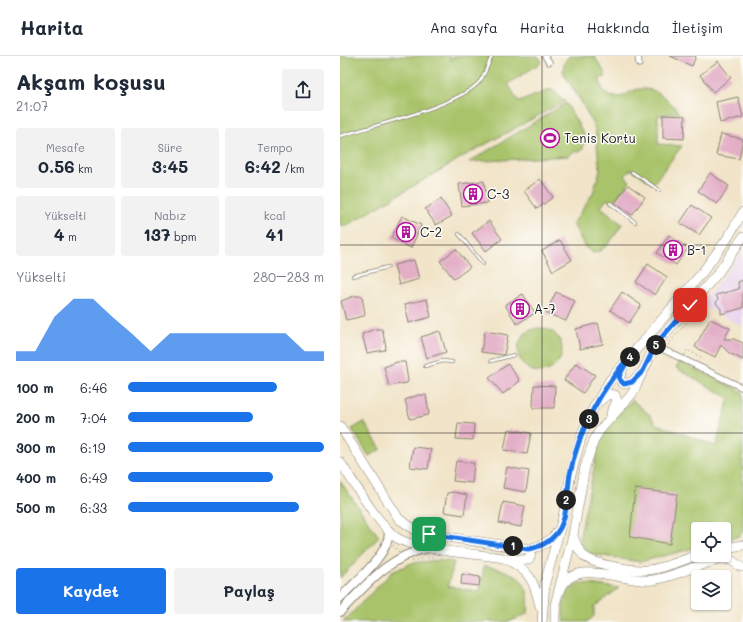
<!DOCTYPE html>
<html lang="tr">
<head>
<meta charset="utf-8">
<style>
  :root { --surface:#fff; --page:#f2f2f3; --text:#1f2937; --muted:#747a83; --line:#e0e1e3; --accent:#1a73e8 }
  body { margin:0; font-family:Mali,sans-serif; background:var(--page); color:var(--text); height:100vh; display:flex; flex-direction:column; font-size:15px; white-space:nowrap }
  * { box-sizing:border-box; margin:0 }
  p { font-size:13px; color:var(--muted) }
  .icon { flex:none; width:22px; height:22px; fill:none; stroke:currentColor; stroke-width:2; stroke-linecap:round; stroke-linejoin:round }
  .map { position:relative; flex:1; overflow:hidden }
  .side { display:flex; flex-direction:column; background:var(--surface); width:340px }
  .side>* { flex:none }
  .tools { position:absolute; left:351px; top:466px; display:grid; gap:8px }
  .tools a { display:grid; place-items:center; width:40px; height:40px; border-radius:4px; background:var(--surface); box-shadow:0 1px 3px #0004; font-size:20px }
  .pin { position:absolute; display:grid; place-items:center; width:34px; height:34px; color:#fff; margin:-17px; border-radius:8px; box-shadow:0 2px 6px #0006 }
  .km { position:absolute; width:20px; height:20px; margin:-10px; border-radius:50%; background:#222; color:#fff; font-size:11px; line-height:20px; text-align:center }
  .round { display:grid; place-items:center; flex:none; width:42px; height:42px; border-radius:4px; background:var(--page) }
  .overview { display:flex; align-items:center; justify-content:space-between; height:68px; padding:0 16px }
  h1 { font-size:22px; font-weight:700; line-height:30px }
  .metrics { display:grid; grid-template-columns:repeat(3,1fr); gap:6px; height:68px; padding:4px 16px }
  .metrics div { display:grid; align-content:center; border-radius:4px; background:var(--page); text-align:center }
  .metrics b { font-size:17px; font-weight:700 }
  .metrics small { font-size:11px; font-weight:400 }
  .metrics p { font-size:11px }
  .chart { height:112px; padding:8px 16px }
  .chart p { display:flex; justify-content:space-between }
  .chart svg { width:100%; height:72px; margin-top:4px; fill:var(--accent); opacity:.7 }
  .primary-button { display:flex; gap:8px; margin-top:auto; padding:8px 16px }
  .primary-button a { flex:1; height:46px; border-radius:4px; background:var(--accent); color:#fff; font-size:16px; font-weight:700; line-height:46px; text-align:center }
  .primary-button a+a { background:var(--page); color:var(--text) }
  ul { padding:0 16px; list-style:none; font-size:13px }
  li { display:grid; grid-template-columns:64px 48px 1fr; align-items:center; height:30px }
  li i { height:10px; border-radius:5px; background:var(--accent) }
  header { display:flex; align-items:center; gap:24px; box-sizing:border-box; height:56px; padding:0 20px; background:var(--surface); border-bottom:1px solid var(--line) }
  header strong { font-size:19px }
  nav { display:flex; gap:22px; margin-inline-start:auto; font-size:14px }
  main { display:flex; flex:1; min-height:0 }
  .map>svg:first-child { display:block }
  .built { fill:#e9d2ee }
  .green { fill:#a8c369; stroke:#627042 }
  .building { fill:#e3afc7 }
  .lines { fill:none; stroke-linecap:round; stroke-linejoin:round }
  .lane-casing { stroke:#868072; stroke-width:4 }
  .street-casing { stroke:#868072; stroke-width:7 }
  .secondary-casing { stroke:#868072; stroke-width:10 }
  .primary-casing { stroke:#868072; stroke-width:10 }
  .path { stroke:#868072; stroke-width:1; stroke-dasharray:1 3; stroke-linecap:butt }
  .lane { stroke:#fff; stroke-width:2.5 }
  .street { stroke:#fff; stroke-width:5.5 }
  .secondary { stroke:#fff; stroke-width:8 }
  .primary { stroke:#fff; stroke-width:9 }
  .route-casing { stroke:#fff; stroke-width:8 }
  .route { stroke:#1a73e8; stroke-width:5 }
  .grid { fill:none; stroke:#1c1c1c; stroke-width:1; stroke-opacity:0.55 }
  .labels { text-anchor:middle; stroke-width:3; stroke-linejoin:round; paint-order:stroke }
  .poi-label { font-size:13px; fill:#1c1c1c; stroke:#fdfcf7; text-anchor:start }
</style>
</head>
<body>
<header>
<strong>Harita</strong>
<nav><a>Ana sayfa</a><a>Harita</a><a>Hakkında</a><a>İletişim</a></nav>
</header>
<main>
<section class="side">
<div class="overview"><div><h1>Akşam koşusu</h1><p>21:07</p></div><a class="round"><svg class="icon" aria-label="share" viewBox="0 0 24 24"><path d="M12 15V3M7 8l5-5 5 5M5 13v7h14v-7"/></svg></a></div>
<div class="metrics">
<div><p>Mesafe</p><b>0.56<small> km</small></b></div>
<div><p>Süre</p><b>3:45</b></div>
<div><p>Tempo</p><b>6:42<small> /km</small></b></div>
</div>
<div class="metrics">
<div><p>Yükselti</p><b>4<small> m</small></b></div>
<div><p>Nabız</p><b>137<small> bpm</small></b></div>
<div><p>kcal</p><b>41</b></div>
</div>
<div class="chart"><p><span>Yükselti</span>280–283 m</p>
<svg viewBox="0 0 160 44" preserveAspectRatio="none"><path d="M0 44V38L10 38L20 17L30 6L40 6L50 17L60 27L70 38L80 27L90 27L100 27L110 27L120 27L130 27L140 27L150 38L160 38V44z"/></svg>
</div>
<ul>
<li><b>100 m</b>6:46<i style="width:76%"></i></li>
<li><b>200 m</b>7:04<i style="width:64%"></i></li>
<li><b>300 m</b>6:19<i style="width:100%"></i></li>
<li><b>400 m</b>6:49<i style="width:74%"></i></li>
<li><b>500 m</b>6:33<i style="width:87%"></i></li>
</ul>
<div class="primary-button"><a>Kaydet</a><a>Paylaş</a></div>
</section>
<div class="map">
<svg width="403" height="566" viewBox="0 0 403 566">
  <rect width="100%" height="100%" fill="#fdfcf7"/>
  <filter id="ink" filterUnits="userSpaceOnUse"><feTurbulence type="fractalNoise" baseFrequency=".025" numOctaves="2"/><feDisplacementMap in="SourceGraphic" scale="8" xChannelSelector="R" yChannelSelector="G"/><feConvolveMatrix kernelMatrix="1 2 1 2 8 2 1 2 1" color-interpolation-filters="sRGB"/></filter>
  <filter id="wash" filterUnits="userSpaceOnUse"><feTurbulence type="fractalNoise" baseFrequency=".012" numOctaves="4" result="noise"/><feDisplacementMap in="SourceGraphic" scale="16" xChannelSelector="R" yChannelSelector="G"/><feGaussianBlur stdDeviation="0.9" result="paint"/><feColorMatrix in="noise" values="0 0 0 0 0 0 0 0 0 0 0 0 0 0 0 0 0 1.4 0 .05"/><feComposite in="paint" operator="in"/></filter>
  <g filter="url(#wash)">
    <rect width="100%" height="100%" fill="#f1e4c8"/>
    <path class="built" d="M403 195V270L361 249Z"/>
    <path class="green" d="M0 0H110V4L115 0H198L202 6 168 28 179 46 211 33 225 45 124 100 6 170 0 169Z
      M229 0H254L265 17V22L260 21C260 32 265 42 278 41 284 41 289 36 295 34 313 28 330 44 339 57L318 59V88L342 90 313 128 291 113 285 120 290 125 272 147 267 143 261 151 282 168C275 179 267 195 253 197L245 191 233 168 253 137 260 114 255 73 243 49 223 16 224 7Z
      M226 47 245 80 246 87 243 89V93L237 97 235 95 228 100 129 106Z
      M178 294a22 22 0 1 1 44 0a22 22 0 1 1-44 0Z
      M340 306 403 336V476L399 480 384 485V473H358V491L300 506 251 498 242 490 240 480 261 377 292 344 311 360 316 368 376 390 389 342 336 312Z
      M24 366 41 393 29 400 12 373Z
      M0 425 39 481 0 522Z
      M97 504 114 506 108 530 140 536 144 510C174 515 192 522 188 557L169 566H3L52 516 72 507Z
      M240 527 279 532 254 551V560L247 566H224C221 550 224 534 240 527Z"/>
    <g id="blocks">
      <path class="building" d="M330 0H356L352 10Z
        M378 5 391 22 373 36 360 19Z
        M398 41 403 61 380 67 376 46Z
        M323 59 345 60 344 83 323 82Z
        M381 78 403 83 399 103 376 99Z
        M370 117 389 130 377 148 358 135Z
        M200 123 213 141 197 153 184 135Z
        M144 125 147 147 122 150 119 128Z
        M288 129 305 141 292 159 275 147Z
        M101 143 112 160 96 169 85 153Z
        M352 149 371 162 359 179 340 167Z
        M62 160 81 169 71 192 51 182Z
        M149 165 162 183 146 195 132 177Z
        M329 179 348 192 336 209 317 197Z
        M220 184 232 204 213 215 202 195Z
        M116 193 130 211 114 223 100 205Z
        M74 204 79 223 59 229 54 209Z
        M308 208 327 221 315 239 296 226Z
        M403 224V252L381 258V253L376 247 378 243 376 239 399 233 398 226Z
        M216 236 235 245 226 265 206 257Z
        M282 236 301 249 289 267 270 254Z
        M183 238 195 257 177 268 165 249Z
        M14 240H22L25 258 24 260 6 264 1 245Z
        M87 243 91 261 69 267 65 248Z
        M370 263 390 272 384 283H394L403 287V304L389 297 381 289 375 301 355 291Z
        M258 267 263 288 240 293 236 273Z
        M35 273H42L46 291 45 294 27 297 22 278Z
        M100 275 106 296 87 302 81 281Z
        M145 275 168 279 164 299 141 296Z
        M57 306H65L68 325 67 327 49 330 44 311Z
        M236 307 255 319 243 337 224 324Z
        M168 308 180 325 163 338 149 322Z
        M194 329 215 330 214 352H193Z
        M78 339H86L89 357 88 359 70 363 65 344Z
        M118 367 134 368 133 384 116 383Z
        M168 373 191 377 187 398 164 394Z
        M73 391 91 393 88 413 70 411Z
        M116 405 134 407 132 427 113 425Z
        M167 411 189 415 186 436 163 432Z
        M295 433 337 438 330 488 290 481Z
        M114 436 127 439 124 459 104 456 107 437Z
        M163 446 185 450 181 471 159 467Z
        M122 518 140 521 139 530 121 528Z"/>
    </g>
  </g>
  <g filter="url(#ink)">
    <use href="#blocks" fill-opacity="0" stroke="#868072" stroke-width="1"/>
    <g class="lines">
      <g class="lane-casing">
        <path id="lane" d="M0 80C32 70 121 49 140 25 145 18 148 8 152 0
          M292 116 319 134
          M270 147 295 166
          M119 178 143 208
          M13 220 48 211
          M151 305 174 299
          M85 310 103 305 112 306"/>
      </g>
      <g class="street-casing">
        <path id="street" d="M205 0 209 6
          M298 0 299 8
          M316 288 324 294 403 332"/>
      </g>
      <g class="secondary-casing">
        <path id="secondary" d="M0 542C15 526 50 498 49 475
          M0 556C26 529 49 500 88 492"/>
      </g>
      <g class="primary-casing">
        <path id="primary" d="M283 312 279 323 284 328 292 326 300 318
          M260 345 268 338 275 339 277 345 271 357
          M0 370 59 463 80 477 188 493C200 491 211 486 218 475
          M0 406C13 425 39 470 57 482 76 494 138 498 163 502 189 513 194 524 200 550
          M233 479C235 486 238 494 244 500 254 509 294 515 307 514 324 513 342 504 358 499
          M384 492 403 489
          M170 503 184 504 189 503 191 498 188 493
          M220 535C232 499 286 528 313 524 338 520 360 506 384 503L391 504 401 511
          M202 566 205 527 223 461 231 418 243 375 253 353 270 324 361 218 387 183 403 156
          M215 566V549L233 479 245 411 254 384 260 374 292 338 316 288 378 217 403 181"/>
      </g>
      <path class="path" d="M328 289 354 257
        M345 299 347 294 361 301 362 298
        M53 489 59 496
        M72 505 94 501"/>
      <use href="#lane" class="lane"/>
      <use href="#street" class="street"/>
      <use href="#secondary" class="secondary"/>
      <use href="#primary" class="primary"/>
    </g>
  </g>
  <g class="lines" filter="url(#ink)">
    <g class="route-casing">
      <path id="route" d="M89 478 188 493C202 491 213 484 220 472 228 457 227 435 230 418 240 370 261 334 292 297L280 318 279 323 284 328 292 326 303 315 316 288 350 249"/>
    </g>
    <use href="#route" class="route"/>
  </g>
  <path class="grid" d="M202 0V566M0 189H403M0 377H403"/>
  <defs>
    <g id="stadium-ring" transform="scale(1)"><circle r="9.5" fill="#fdfcf7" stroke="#b5179e" stroke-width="1.5"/><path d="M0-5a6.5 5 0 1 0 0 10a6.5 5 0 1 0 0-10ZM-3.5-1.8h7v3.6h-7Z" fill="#b5179e"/></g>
    <g id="building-ring" transform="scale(1)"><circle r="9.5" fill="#fdfcf7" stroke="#b5179e" stroke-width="1.5"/><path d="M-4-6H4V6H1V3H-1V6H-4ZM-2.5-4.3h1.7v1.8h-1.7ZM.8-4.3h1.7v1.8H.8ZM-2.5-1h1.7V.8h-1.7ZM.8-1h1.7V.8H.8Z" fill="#b5179e"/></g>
  </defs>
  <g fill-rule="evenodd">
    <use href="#stadium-ring" x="210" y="82"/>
    <use href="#building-ring" x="133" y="138"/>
    <use href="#building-ring" x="66" y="176"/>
    <use href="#building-ring" x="333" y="194"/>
    <use href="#building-ring" x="180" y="253"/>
  </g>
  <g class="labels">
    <g class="poi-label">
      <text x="224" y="87">Tenis Kortu</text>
      <text x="147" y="143">C-3</text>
      <text x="80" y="181">C-2</text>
      <text x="347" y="199">B-1</text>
      <text x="194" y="258">A-7</text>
    </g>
  </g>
</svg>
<div class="tools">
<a><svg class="icon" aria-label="locate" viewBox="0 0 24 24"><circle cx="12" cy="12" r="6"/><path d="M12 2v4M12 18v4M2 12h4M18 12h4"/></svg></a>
<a><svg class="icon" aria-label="layers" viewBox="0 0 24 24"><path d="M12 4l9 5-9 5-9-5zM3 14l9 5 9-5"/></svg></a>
</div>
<div class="pin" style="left:89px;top:478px;background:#1e9e55"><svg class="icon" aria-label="arrive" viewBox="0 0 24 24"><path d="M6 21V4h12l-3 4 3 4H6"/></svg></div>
<div class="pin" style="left:350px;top:249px;background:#d93025"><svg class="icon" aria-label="check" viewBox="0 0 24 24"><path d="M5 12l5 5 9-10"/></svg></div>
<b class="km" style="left:173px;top:490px">1</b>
<b class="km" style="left:226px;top:444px">2</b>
<b class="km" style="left:249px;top:363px">3</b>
<b class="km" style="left:290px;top:301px">4</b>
<b class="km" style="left:316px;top:289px">5</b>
</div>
</main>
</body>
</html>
